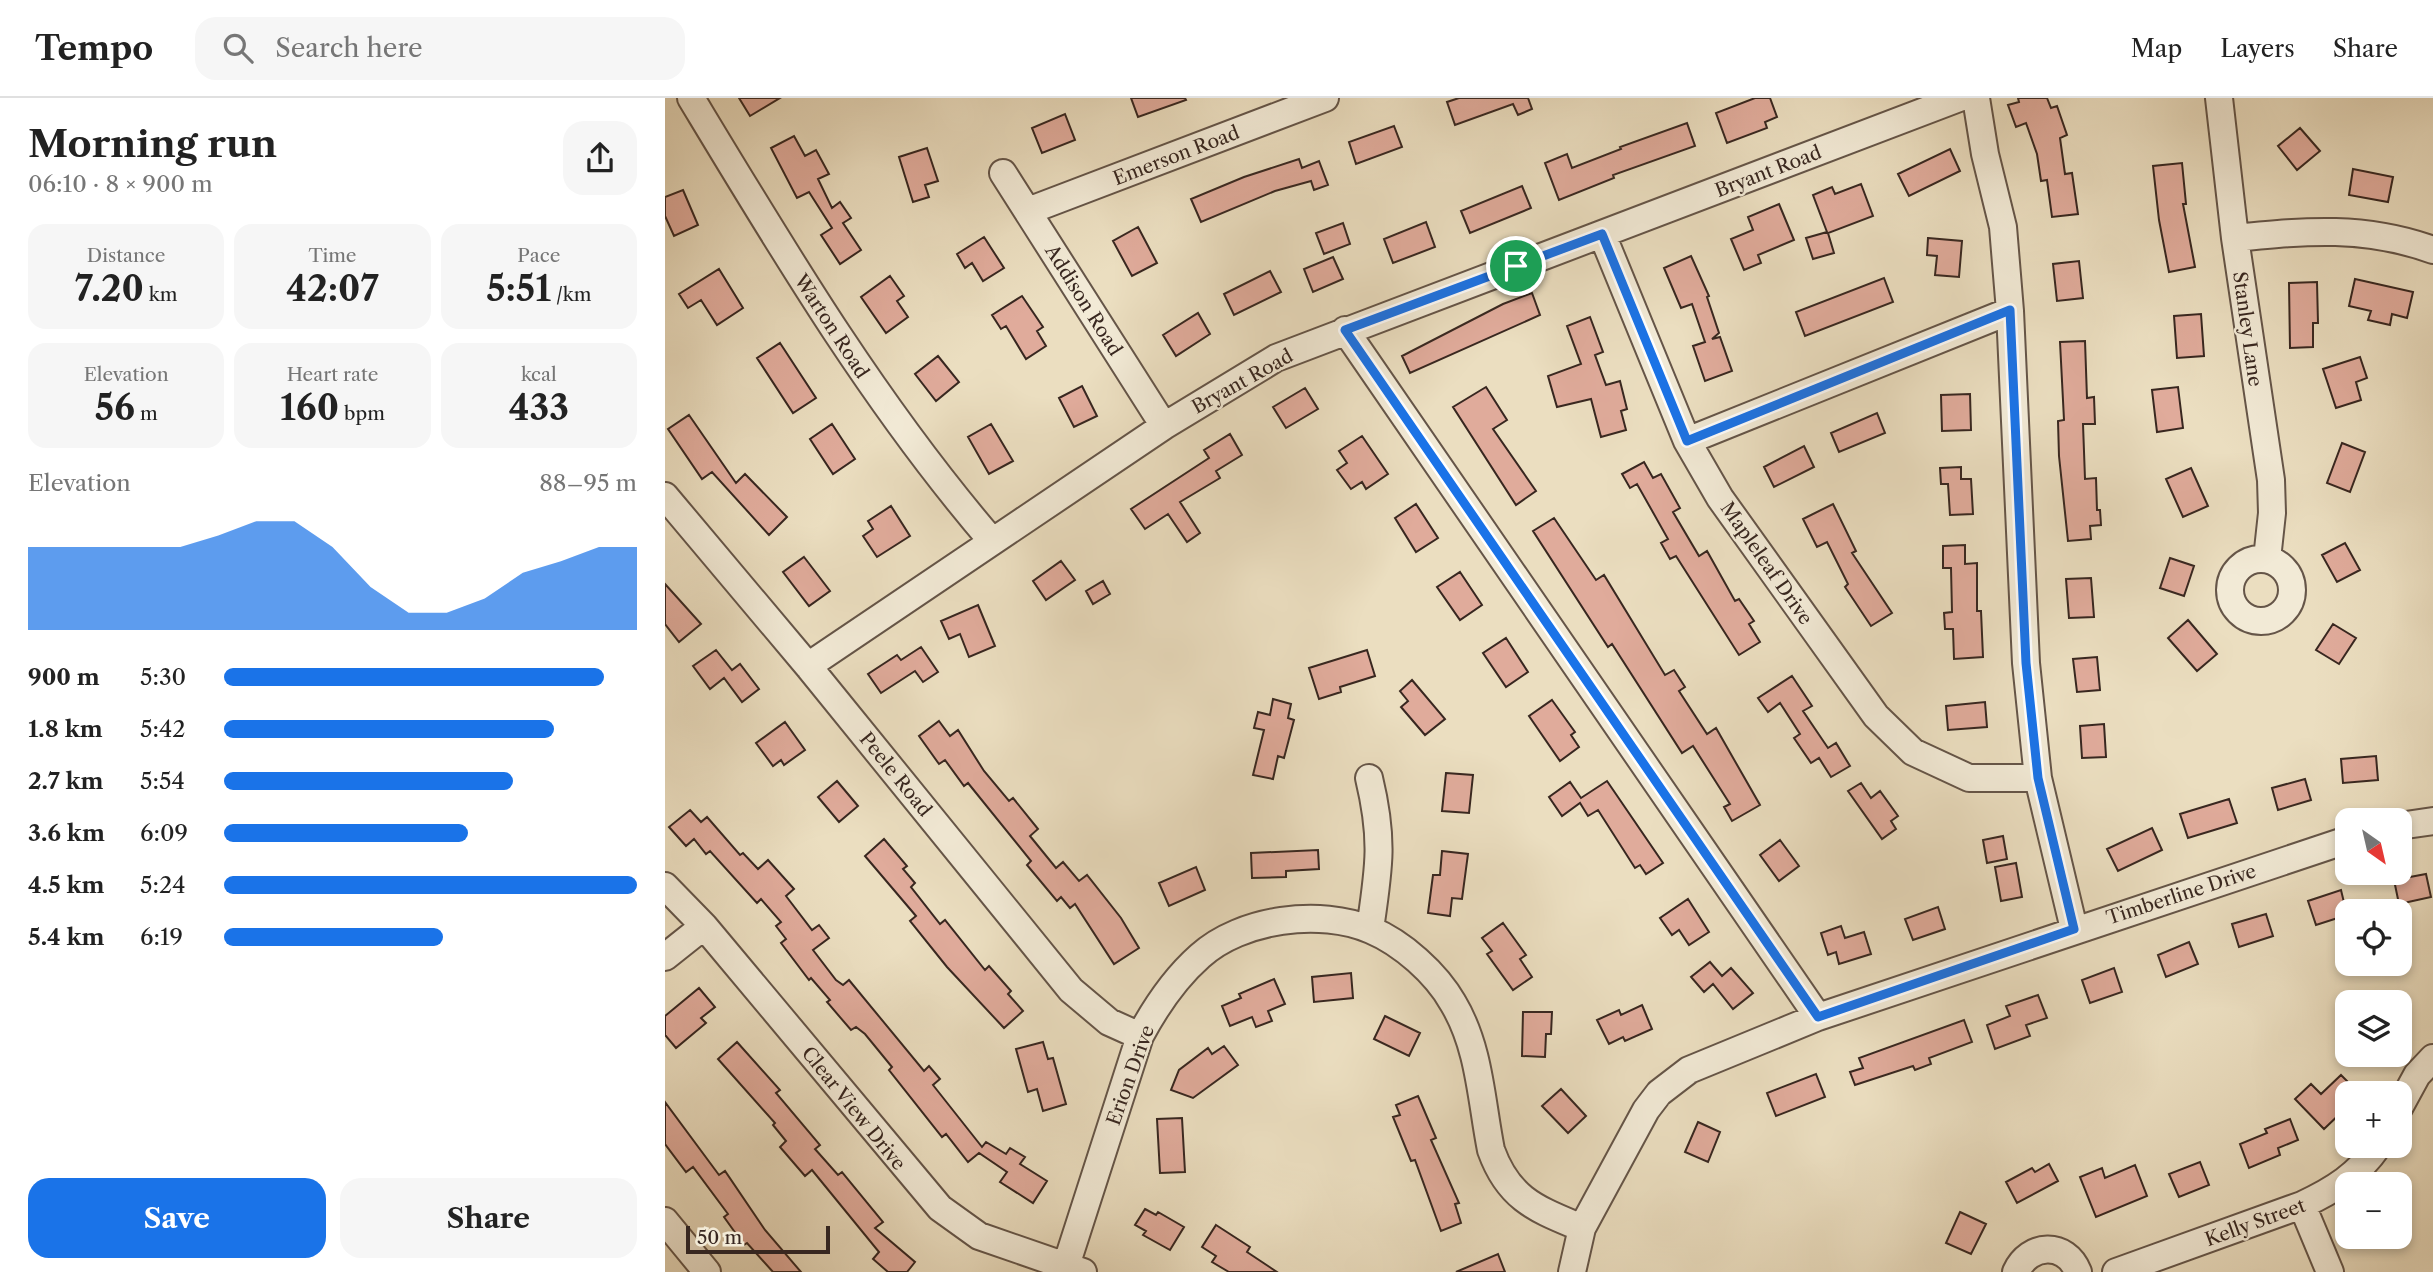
<!DOCTYPE html>
<html lang="en">
<head>
<meta charset="utf-8">
<style>
  :root { --surface:#fff; --page:#f6f6f6; --text:#222; --muted:#767676; --line:#e0e0e0; --accent:#1a73e8 }
  body { margin:0; font-family:"Libre Caslon Text",serif; background:var(--page); color:var(--text); height:100vh; display:flex; flex-direction:column; font-size:26px; white-space:nowrap }
  * { box-sizing:border-box; margin:0 }
  p { font-size:23px; color:var(--muted) }
  .icon { flex:none; width:38px; height:38px; fill:none; stroke:currentColor; stroke-width:2; stroke-linecap:round; stroke-linejoin:round }
  .map { position:relative; flex:1; overflow:hidden }
  .panel { display:flex; flex-direction:column; background:var(--surface); width:665px }
  .panel>* { flex:none }
  .needle { width:46px; rotate:146deg }
  .buttons { position:absolute; left:1670px; top:710px; display:grid; gap:14px }
  .buttons a { display:grid; place-items:center; width:77px; height:77px; border-radius:14px; background:var(--surface); box-shadow:0 4px 10px #0003; font-size:35px }
  .scale { position:absolute; left:21px; bottom:18px; width:144px; box-sizing:border-box; padding-left:7px; border:4px solid #382720; border-top:0; font-size:19px; line-height:24px; white-space:nowrap; color:#382720; -webkit-text-stroke:5px #f2ead6; paint-order:stroke }
  .pin { position:absolute; display:grid; place-items:center; width:60px; height:60px; color:#fff; margin:-30px; border:4px solid #fff; border-radius:50%; box-shadow:0 2px 7px #0007 }
  .round { display:grid; place-items:center; flex:none; width:74px; height:74px; border-radius:21px; background:var(--page) }
  .headline { display:flex; align-items:center; justify-content:space-between; height:119px; padding:0 28px }
  h1 { font-size:38px; font-weight:700; line-height:52px }
  .stats { display:grid; grid-template-columns:repeat(3,1fr); gap:10px; height:119px; padding:7px 28px }
  .stats div { display:grid; align-content:center; border-radius:18px; background:var(--page); text-align:center }
  .stats b { font-size:35px; font-weight:700 }
  .stats small { font-size:19px; font-weight:400 }
  .stats p { font-size:19px }
  .chart { height:196px; padding:14px 28px }
  .chart p { display:flex; justify-content:space-between }
  .chart svg { width:100%; height:126px; margin-top:7px; fill:var(--accent); opacity:.7 }
  .action { display:flex; gap:14px; margin-top:auto; padding:14px 28px }
  .action a { flex:1; height:80px; border-radius:21px; background:var(--accent); color:#fff; font-size:28px; font-weight:700; line-height:80px; text-align:center }
  .action a+a { background:var(--page); color:var(--text) }
  ul { padding:0 28px; list-style:none; font-size:23px }
  li { display:grid; grid-template-columns:112px 84px 1fr; align-items:center; height:52px }
  li i { height:18px; border-radius:9px; background:var(--accent) }
  header { display:flex; align-items:center; gap:42px; box-sizing:border-box; height:98px; padding:0 35px; background:var(--surface); border-bottom:2px solid var(--line) }
  header strong { font-size:33px }
  nav { display:flex; gap:38px; margin-inline-start:auto; font-size:24px }
  .search { width:490px; height:63px; background:var(--page); display:flex; align-items:center; gap:18px; box-sizing:border-box; padding:0 24px; border-radius:21px; color:var(--muted); font-size:26px }
  main { display:flex; flex:1; min-height:0 }
  .map>svg:first-child { display:block }
  .building { fill:#e0ab9b; stroke:#382720; stroke-width:2 }
  .lines { fill:none; stroke-linecap:round; stroke-linejoin:round }
  .minor-casing { stroke:#655548; stroke-width:30 }
  .minor { stroke:#f2ead6; stroke-width:26 }
  .route-casing { stroke:#fff; stroke-width:14 }
  .route { stroke:#1a73e8; stroke-width:9 }
  .labels { text-anchor:middle; stroke-width:5; stroke-linejoin:round; paint-order:stroke }
  .street-label { font-size:19px; fill:#382720; stroke:#f2ead6 }
</style>
</head>
<body>
<header>
<strong>Tempo</strong>
<div class="search"><svg class="icon" aria-label="search" viewBox="0 0 24 24"><circle cx="10" cy="10" r="6"/><path d="M15 15l6 6"/></svg>Search here</div>
<nav><a>Map</a><a>Layers</a><a>Share</a></nav>
</header>
<main>
<section class="panel">
<div class="headline"><div><h1>Morning run</h1><p>06:10 · 8 × 900 m</p></div><a class="round"><svg class="icon" aria-label="share" viewBox="0 0 24 24"><path d="M12 15V3M7 8l5-5 5 5M5 13v7h14v-7"/></svg></a></div>
<div class="stats">
<div><p>Distance</p><b>7.20<small> km</small></b></div>
<div><p>Time</p><b>42:07</b></div>
<div><p>Pace</p><b>5:51<small> /km</small></b></div>
</div>
<div class="stats">
<div><p>Elevation</p><b>56<small> m</small></b></div>
<div><p>Heart rate</p><b>160<small> bpm</small></b></div>
<div><p>kcal</p><b>433</b></div>
</div>
<div class="chart"><p><span>Elevation</span>88–95 m</p>
<svg viewBox="0 0 160 44" preserveAspectRatio="none"><path d="M0 44V15L10 15L20 15L30 15L40 15L50 11L60 6L70 6L80 15L90 29L100 38L110 38L120 33L130 24L140 20L150 15L160 15V44z"/></svg>
</div>
<ul>
<li><b>900 m</b>5:30<i style="width:92%"></i></li>
<li><b>1.8 km</b>5:42<i style="width:80%"></i></li>
<li><b>2.7 km</b>5:54<i style="width:70%"></i></li>
<li><b>3.6 km</b>6:09<i style="width:59%"></i></li>
<li><b>4.5 km</b>5:24<i style="width:100%"></i></li>
<li><b>5.4 km</b>6:19<i style="width:53%"></i></li>
</ul>
<div class="action"><a>Save</a><a>Share</a></div>
</section>
<div class="map">
<svg width="1768" height="1174" viewBox="0 0 1768 1174">
  <rect width="100%" height="100%" fill="#ebdec0"/>
  <filter id="stains"><feTurbulence type="fractalNoise" baseFrequency=".00286" numOctaves="4"/><feColorMatrix values="0 0 0 0 .2 0 0 0 0 .09 0 0 0 0 .02 0 0 0 .5 -.17"/></filter>
  <radialGradient id="worn" r=".72"><stop offset=".6" stop-color="#630" stop-opacity="0"/><stop offset="1" stop-color="#630" stop-opacity=".3"/></radialGradient>
  <path class="building" d="M74 0H115L85 18Z
    M466 0H520L521 2 473 19Z
    M794 0H863L867 11 853 17 848 6 790 27 782 4Z
    M1090 0H1105L1112 19 1100 24 1102 30 1062 45 1051 15Z
    M1353 0H1382L1386 10 1392 8 1402 37 1395 40 1400 76 1407 75 1413 116 1387 119 1382 82 1376 83 1372 56 1361 25 1351 29 1343 7 1354 4Z
    M400 16 410 42 377 55 367 30Z
    M1022 25 1030 48 948 77 949 80 894 102 880 65 902 56 907 70 956 51 955 49Z
    M729 28 737 49 691 66 684 44Z
    M1635 30 1655 53 1632 72 1613 48Z
    M129 38 140 58 151 52 164 76 153 81 167 110 175 104 186 120 178 125 196 152 175 166 156 137 167 130 144 94 132 100 106 50Z
    M262 50 273 83 260 87 264 99 248 104 234 59Z
    M1285 51 1295 73 1244 98 1233 76Z
    M634 61 637 70 654 63 663 87 649 92 646 83 610 93 536 124 526 101 579 79Z
    M1517 65 1521 106H1518L1530 169 1504 174 1494 122 1488 68Z
    M1688 71 1728 79 1723 104 1684 97Z
    M1196 86 1208 118 1163 135 1169 155 1148 161 1141 140 1162 134 1148 97 1167 89 1170 96Z
    M857 88 866 110 805 135 796 113Z
    M18 92 33 127 9 138 0 118V99Z
    M1114 106 1129 142 1093 157 1096 165 1079 172 1066 141 1088 132 1083 119Z
    M761 124 770 149 728 165 719 141Z
    M678 125 685 146 659 156 651 135Z
    M473 129 492 165 467 178 448 143Z
    M319 139 339 170 318 183 307 165 300 170 292 156Z
    M1263 140 1297 143 1294 179 1270 177 1272 158 1262 157Z
    M1026 158 1044 198 1042 199 1054 235 1047 241 1055 239 1067 273 1040 283 1028 248 1040 244 1027 206 1016 210 999 170Z
    M668 159 678 181 648 194 639 171Z
    M1414 163 1418 200 1392 203 1388 166Z
    M54 171 78 210 52 227 36 202 23 210 14 196Z
    M605 173 616 194 569 217 559 196Z
    M225 178 239 198 232 203 243 219 221 235 196 199Z
    M1219 180 1228 204 1140 238 1131 214Z
    M1690 181 1748 194 1742 220 1727 216 1725 227 1703 222 1706 213 1684 208Z
    M1652 184 1653 225H1648V249L1625 250 1624 185Z
    M867 195 875 217 745 275 737 258 838 206Z
    M357 198 378 229 372 233 381 248 361 261 341 228 336 231 327 217Z
    M533 215 545 236 511 258 498 237Z
    M1536 216 1539 258 1512 260 1509 218Z
    M925 219 938 254 930 257 941 287 955 283 962 311 956 313 961 332 936 339 926 301 892 309 883 278 916 266 902 228Z
    M1420 243 1422 300 1429 299 1430 326H1418L1420 381 1431 380 1432 412H1435L1436 427 1425 428 1426 441 1403 443 1394 358 1393 323 1399 322 1395 244Z
    M115 245 151 300 128 315 92 260Z
    M273 258 294 284 271 303 250 276Z
    M1695 259 1702 280 1691 284 1696 302 1671 310 1658 271Z
    M417 288 432 318 409 329 394 300Z
    M821 289 842 322 828 331 871 393 851 407 788 309Z
    M1513 289 1518 330 1492 334 1487 292Z
    M640 290 653 311 621 330 608 309Z
    M1305 296 1306 332 1277 333 1276 297Z
    M1212 315 1220 335 1174 354 1166 335Z
    M24 317 71 385 80 376 122 419 104 437 47 374 37 381 3 331Z
    M167 326 190 361 168 376 145 341Z
    M326 326 348 363 324 376 303 339Z
    M565 336 577 357 551 373 555 380 515 404 535 435 522 444 503 416 480 431 466 411 544 360 539 352Z
    M697 338 723 376 701 391 697 384 686 391 672 372 682 365 674 353Z
    M1677 345 1700 354 1685 394 1662 385Z
    M1139 348 1149 369 1109 389 1099 369Z
    M979 364 988 380 996 376 1015 410 1008 414 1034 458 1042 453 1070 503 1074 501 1089 523 1084 526 1095 544 1074 557 1011 458 1005 461 996 445 1003 441 972 386 965 390 957 376Z
    M1296 369V381H1306L1308 416 1285 417 1283 386H1276L1275 370Z
    M1526 370 1543 408 1518 419 1501 381Z
    M751 406 773 440 751 454 730 420Z
    M1168 406 1191 453 1187 455 1227 515 1206 528 1180 489 1183 486 1162 444 1152 449 1138 421Z
    M226 408 245 438 212 459 198 438 208 431 203 423Z
    M889 420 931 482 939 477 1000 577 1009 572 1020 589 1014 593 1042 636 1051 630 1095 707 1067 723 1059 709 1065 706 1028 648 1017 655 947 546 943 549 868 433Z
    M1680 445 1695 472 1672 484 1657 457Z
    M1300 447V466L1312 465V513H1316L1318 559 1289 561 1288 531H1280L1279 515 1287 514 1286 470H1278V448Z
    M139 459 165 493 144 508 118 474Z
    M1505 460 1529 468 1519 498 1495 490Z
    M396 463 410 482 381 502 368 483Z
    M795 474 817 507 795 522 772 489Z
    M1426 480 1429 519 1404 520 1401 481Z
    M438 483 445 496 428 506 421 493Z
    M0 486 36 526 14 544 0 526Z
    M313 507 330 548 304 559 295 536 284 541 276 523Z
    M1523 522 1552 556 1532 573 1503 540Z
    M1668 526 1691 540 1674 566 1651 552Z
    M841 540 863 574 841 589 818 555Z
    M256 549 273 574 258 584 250 573 216 595 203 576 232 557 236 562Z
    M51 552 67 572 75 566 94 591 77 604 59 580 45 591 28 568Z
    M702 552 710 578 675 589 676 594 654 601 644 570Z
    M1432 559 1435 592 1412 594 1408 561Z
    M1127 578 1147 608 1138 613 1163 650 1171 645 1185 668 1166 679 1154 660 1146 665 1129 640 1135 636 1115 605 1103 614 1093 600Z
    M747 582 780 621 760 637 736 609 743 603 735 593Z
    M608 601 626 606 623 620 629 622 619 660 613 658 608 681 588 677 599 632 589 630 593 614 605 617Z
    M887 602 910 634 906 637 914 649 895 663 864 618Z
    M1320 604 1322 629 1283 632 1281 608Z
    M274 623 285 638 293 632 319 673 344 703 348 700 373 731 365 738 391 770 398 764 414 783 422 777 456 820 474 850 449 866 410 806 405 810 396 799 392 803 362 767 366 763 303 685 299 688 280 662 274 666 254 638Z
    M120 624 140 652 119 667 116 662 108 668 91 645Z
    M1439 626 1441 659 1417 660 1415 628Z
    M1711 658 1713 682 1678 685 1676 661Z
    M781 675 808 677 804 715 777 713Z
    M1640 681 1646 702 1613 712 1607 690Z
    M172 683 193 708 174 724 153 699Z
    M942 683 998 765 981 776 975 767 970 770 933 712 923 718 915 705 897 718 884 699 905 684 916 700Z
    M1196 685 1206 700 1215 693 1233 718 1226 723 1231 731 1217 741 1183 693Z
    M1564 701 1572 725 1523 740 1515 716Z
    M25 712 36 724 42 719 75 757 78 755 93 771 103 762 129 791 121 798 147 832 154 827 164 840 148 852 171 882 178 887 184 882 259 973 264 968 275 981 268 987 317 1049 321 1044 341 1056 345 1050 360 1059 355 1066 382 1083 368 1105 335 1084 342 1074 314 1055 303 1064 281 1036 277 1039 224 972 227 969 200 936 191 929 186 932 162 904 165 902 146 880 144 882 116 845 121 841 111 828 116 824 96 801 92 805 45 753 41 756 29 741 21 748 4 729Z
    M1487 730 1497 752 1453 773 1442 751Z
    M1338 738 1342 761 1322 765 1318 742Z
    M219 741 242 768 238 771 250 785 246 789 275 826 280 822 320 872 324 868 346 893 343 896 358 913 339 930 282 869 245 823 251 818 200 758Z
    M1115 742 1134 768 1114 783 1095 757Z
    M653 752 654 771 621 773V779L587 780 586 755Z
    M777 753 803 756 797 801 787 800 785 818 763 815 768 777H775Z
    M1351 765 1357 799 1336 803 1330 769Z
    M531 769 540 792 504 808 494 785Z
    M1761 776 1766 799 1734 806 1729 782Z
    M1676 792 1682 817 1651 827 1643 803Z
    M1023 801 1044 834 1024 847 1014 832 1007 837 995 820Z
    M1273 809 1280 831 1248 842 1240 821Z
    M1601 816 1608 838 1574 849 1567 826Z
    M838 825 861 857 855 861 867 879 848 892 822 856 827 853 817 840Z
    M1176 828 1180 840 1199 834 1206 856 1174 866 1171 854 1163 857 1156 835Z
    M1524 844 1533 866 1501 879 1493 857Z
    M1045 864 1057 878 1066 870 1088 895 1068 911 1048 886 1039 894 1026 879Z
    M1449 870 1457 894 1425 905 1417 882Z
    M686 875 688 900 649 904 647 879Z
    M609 881 620 906 603 913 607 923 591 929 587 919 565 928 557 908 576 900 574 896Z
    M34 890 50 909 36 920 41 925 11 950 0 937V918Z
    M1373 897 1382 920 1361 927 1365 938 1330 951 1322 927 1345 918 1341 908Z
    M977 907 987 931 960 943 958 939 944 946 932 922 954 912 956 917Z
    M858 914H887L886 936H881L880 959 857 958Z
    M720 918 755 935 744 958 709 941Z
    M1299 922 1307 944 1264 960 1266 966 1250 972 1248 968 1190 987 1185 974 1198 970 1194 960Z
    M72 944 115 992 111 995 155 1047 150 1051 173 1077 177 1074 218 1124 210 1130 250 1164 242 1174H223L208 1161 214 1154 147 1072 140 1078 115 1049 121 1043 108 1027 110 1025 53 961Z
    M378 944 383 961 388 960 401 1006 378 1013 372 991 363 994 351 951Z
    M559 948 573 967 528 1000 506 992 514 972 543 950 547 956Z
    M1151 976 1160 999 1111 1018 1102 995Z
    M1676 977 1690 991 1682 996V1009L1659 1031 1630 1001 1646 986 1656 996Z
    M896 991 921 1018 903 1035 877 1008Z
    M753 998 771 1040 766 1042 794 1105 790 1106 796 1125 776 1133 750 1062 746 1063 728 1019 735 1017 731 1007Z
    M0 1004 54 1077 60 1073 100 1132 136 1174H108L82 1145 79 1147 59 1119 63 1116 28 1069 21 1074 0 1046Z
    M517 1020 520 1074 495 1075 492 1021Z
    M1625 1021 1633 1042 1613 1050 1615 1057 1584 1070 1575 1046 1602 1035 1600 1031Z
    M1033 1024 1055 1034 1043 1064 1020 1054Z
    M1535 1064 1544 1087 1514 1099 1504 1076Z
    M1384 1066 1393 1083 1352 1105 1341 1084 1367 1070 1370 1074Z
    M1470 1067 1482 1098 1431 1119 1415 1079 1437 1070 1440 1080Z
    M480 1111 491 1117 493 1114 519 1129 505 1152 478 1137 481 1133 470 1127Z
    M1295 1114 1321 1126 1306 1156 1281 1145Z
    M551 1127 585 1149 582 1154 612 1174H564L547 1164 551 1158 537 1149Z
    M833 1156 840 1174H791Z"/>
  <g class="lines">
    <g class="minor-casing">
      <path id="minor" d="M26 0C119 154 210 307 327 443
        M1311 0 1320 56 1338 129 1345 213 1361 565 1373 680 1409 831
        M1554 0 1570 140 1606 382 1607 415 1602 461
        M338 75 499 328
        M363 113 660 0
        M937 136 1022 343 1055 400 1211 618 1248 654 1304 680H1373
        M1570 140C1641 133 1699 127 1768 152
        M680 232 1153 919
        M1022 343 1345 213
        M0 398 143 568 406 892 444 924 475 938
        M1565 492a31 31 0 1 1 62 0a31 31 0 1 1-62 0Z
        M143 568 499 328 611 260 1294 0
        M704 680C719 742 714 770 705 831
        M1734 728 1768 723
        M0 788 39 828 275 1110 314 1138 418 1174
        M0 859 39 828
        M1734 1010 1752 977 1768 960
        M1637 1107 1665 1174
        M0 1123 42 1174
        M399 1174 475 938C491 908 509 881 535 858 576 821 655 810 706 832 737 845 771 875 788 905 815 950 816 1002 826 1052 844 1102 872 1111 917 1130
        M907 1174 917 1130 981 1012 994 995 1024 972 1153 919 1682 742
        M1351 1174C1364 1145 1401 1143 1413 1174
        M1451 1174 1637 1107C1669 1092 1693 1077 1713 1048"/>
    </g>
    <use href="#minor" class="minor"/>
  </g>
  <g class="lines">
    <g class="route-casing">
      <path id="route" d="M937 136 1022 343 1345 212 1361 565 1373 680 1409 831 1153 919 680 232Z"/>
    </g>
    <use href="#route" class="route"/>
  </g>
  <g class="labels">
    <g class="street-label">
      <text transform="translate(511 57) rotate(-21)" y="7">Emerson Road</text>
      <text transform="translate(1103 73) rotate(-21)" y="7">Bryant Road</text>
      <text transform="translate(419 202) rotate(58)" y="7">Addison Road</text>
      <text transform="translate(167 228) rotate(57)" y="7">Warton Road</text>
      <text transform="translate(1583 231) rotate(82)" y="7">Stanley Lane</text>
      <text transform="translate(577 283) rotate(-29)" y="7">Bryant Road</text>
      <text transform="translate(1102 465) rotate(55)" y="7">Mapleleaf Drive</text>
      <text transform="translate(231 676) rotate(51)" y="7">Peele Road</text>
      <text transform="translate(1516 796) rotate(-18)" y="7">Timberline Drive</text>
      <text transform="translate(465 977) rotate(-70)" y="7">Erion Drive</text>
      <text transform="translate(189 1010) rotate(51)" y="7">Clear View Drive</text>
      <text transform="translate(1590 1124) rotate(-20)" y="7">Kelly Street</text>
    </g>
  </g>
  <rect width="100%" height="100%" filter="url(#stains)"/>
  <rect width="100%" height="100%" fill="url(#worn)"/>
</svg>
<div class="buttons">
<a><svg class="needle" viewBox="-14 -14 28 28"><path d="M0-13l5 13h-10z" fill="#e53935"/><path d="M0 13l5-13h-10z" fill="#767676"/></svg></a>
<a><svg class="icon" aria-label="locate" viewBox="0 0 24 24"><circle cx="12" cy="12" r="6"/><path d="M12 2v4M12 18v4M2 12h4M18 12h4"/></svg></a>
<a><svg class="icon" aria-label="layers" viewBox="0 0 24 24"><path d="M12 4l9 5-9 5-9-5zM3 14l9 5 9-5"/></svg></a>
<a>+</a>
<a>−</a>
</div>
<div class="scale">50 m</div>
<div class="pin" style="left:851px;top:168px;background:#1e9e55"><svg class="icon" aria-label="arrive" viewBox="0 0 24 24"><path d="M6 21V4h12l-3 4 3 4H6"/></svg></div>
</div>
</main>
</body>
</html>
